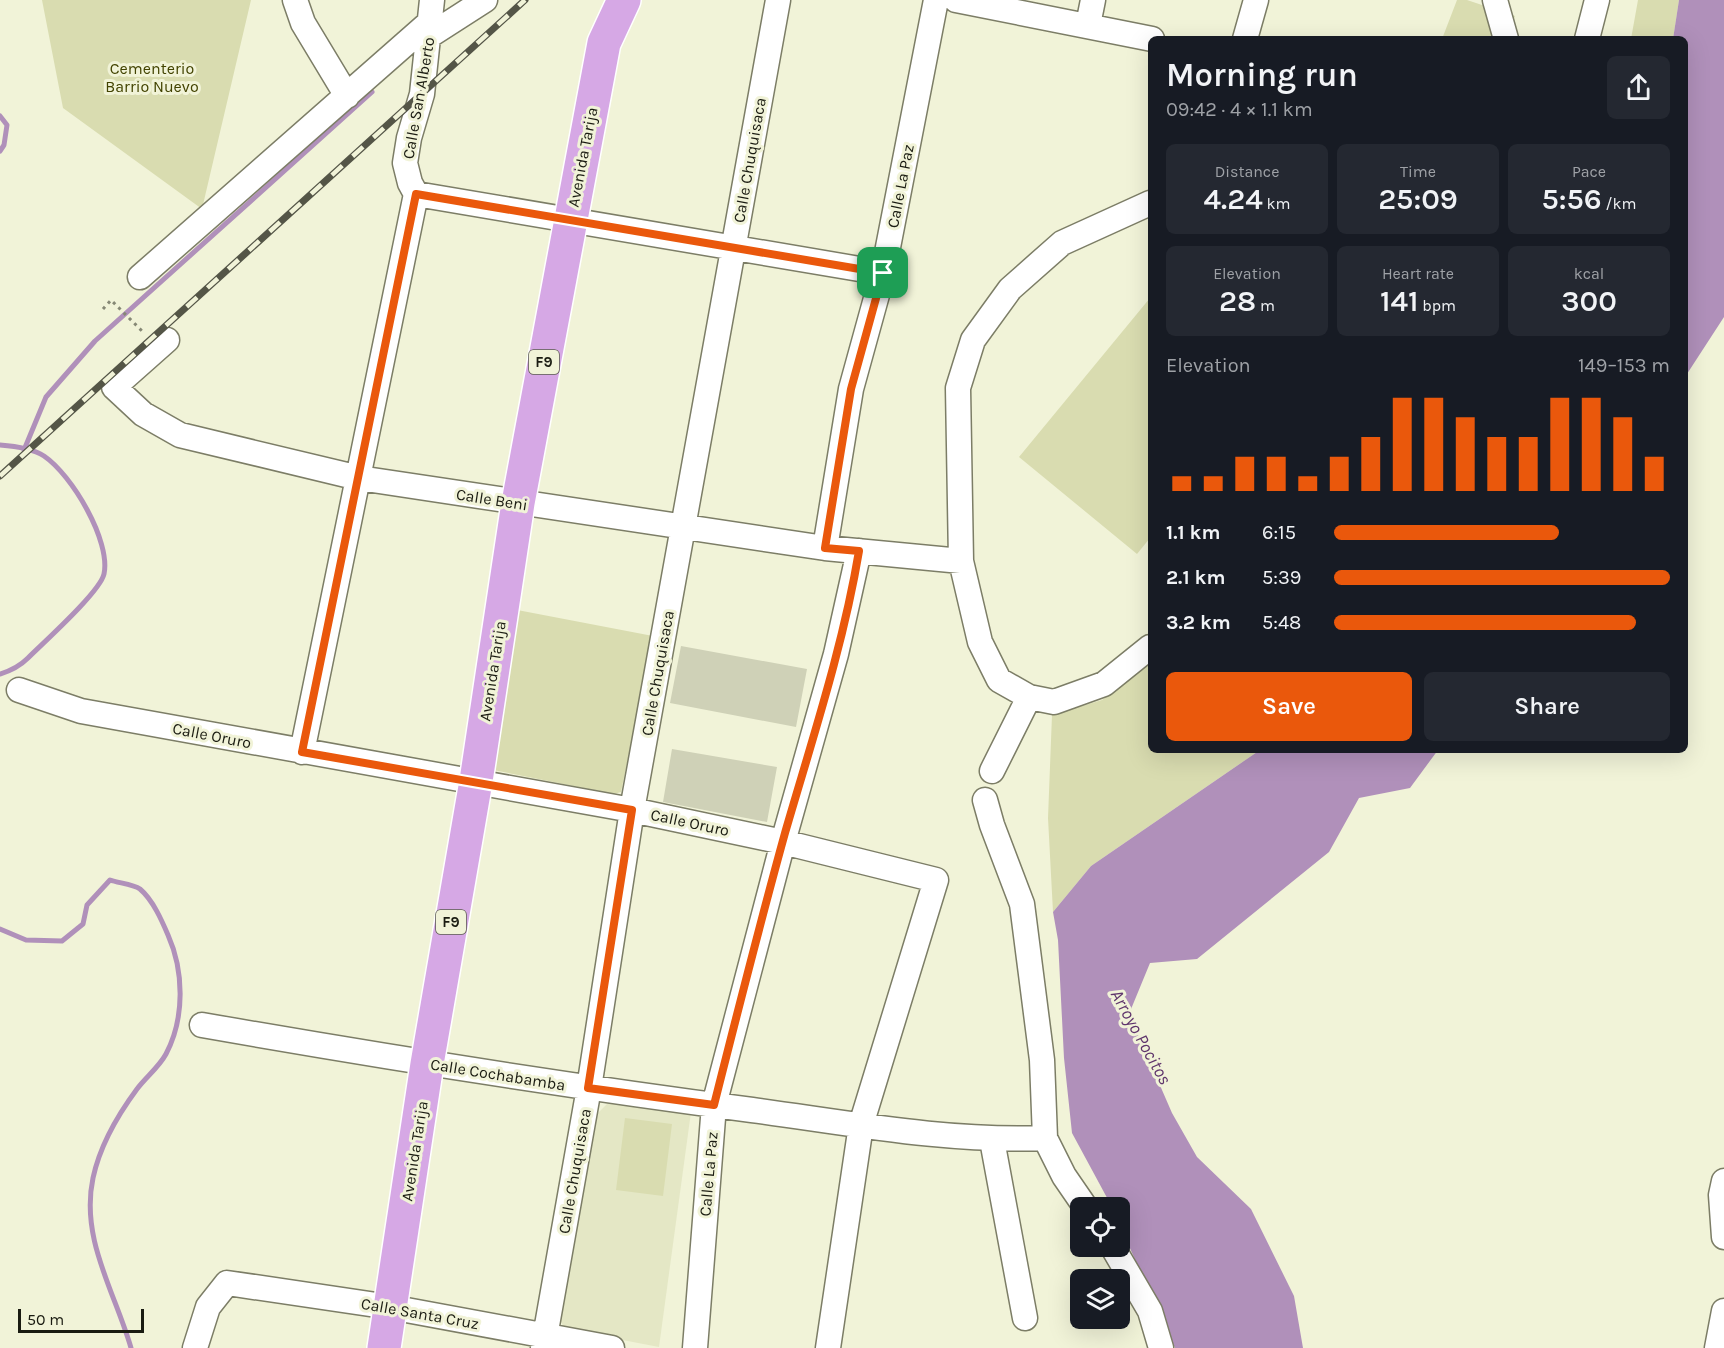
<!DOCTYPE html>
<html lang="en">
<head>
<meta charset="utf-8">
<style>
  :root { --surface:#171b24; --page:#242831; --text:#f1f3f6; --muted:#9ea1a6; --accent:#ea580c }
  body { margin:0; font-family:Karla,sans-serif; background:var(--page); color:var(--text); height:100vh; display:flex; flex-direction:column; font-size:22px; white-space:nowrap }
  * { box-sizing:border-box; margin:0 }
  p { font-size:20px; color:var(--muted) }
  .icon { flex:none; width:33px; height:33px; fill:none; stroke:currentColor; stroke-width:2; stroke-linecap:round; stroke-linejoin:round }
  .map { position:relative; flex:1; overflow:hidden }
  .panel { position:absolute; left:1148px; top:36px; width:540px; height:717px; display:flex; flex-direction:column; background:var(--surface); border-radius:9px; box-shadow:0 6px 24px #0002 }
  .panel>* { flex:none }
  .buttons { position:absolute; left:1070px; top:1197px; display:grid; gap:12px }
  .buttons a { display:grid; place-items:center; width:60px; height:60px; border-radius:9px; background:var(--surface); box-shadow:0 6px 24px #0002; font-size:30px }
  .scale { position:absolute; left:18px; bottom:15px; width:126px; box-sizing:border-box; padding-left:6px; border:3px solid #1a1b11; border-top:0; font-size:16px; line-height:21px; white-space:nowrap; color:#1a1b11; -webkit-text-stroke:4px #f1f3d8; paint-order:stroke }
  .pin { position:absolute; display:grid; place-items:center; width:51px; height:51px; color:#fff; margin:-26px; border-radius:12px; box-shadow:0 3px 9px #0006 }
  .round { display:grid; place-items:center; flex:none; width:63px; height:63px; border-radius:9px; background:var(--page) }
  .overview { display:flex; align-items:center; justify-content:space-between; height:102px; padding:0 18px }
  h1 { font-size:33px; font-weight:600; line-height:45px }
  .stats { display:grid; grid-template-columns:repeat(3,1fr); gap:9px; height:102px; padding:6px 18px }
  .stats div { display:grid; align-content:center; border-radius:9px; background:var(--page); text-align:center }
  .stats b { font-size:30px; font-weight:600 }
  .stats small { font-size:16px; font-weight:400 }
  .stats p { font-size:16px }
  .chart { height:168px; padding:12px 18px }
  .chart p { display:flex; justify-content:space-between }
  .chart svg { width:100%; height:108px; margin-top:6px; stroke:var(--accent); stroke-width:6 }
  .cta { display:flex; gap:12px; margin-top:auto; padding:12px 18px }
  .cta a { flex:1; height:69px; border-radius:9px; background:var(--accent); color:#fff; font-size:24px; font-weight:600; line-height:69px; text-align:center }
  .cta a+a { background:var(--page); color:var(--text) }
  ul { padding:0 18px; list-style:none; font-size:20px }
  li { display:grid; grid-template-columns:96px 72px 1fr; align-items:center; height:45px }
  li i { height:15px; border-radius:8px; background:var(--accent) }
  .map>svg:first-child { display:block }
  .built { fill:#e4e7c5 }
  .green { fill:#d9dcb0 }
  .water { fill:#b090ba }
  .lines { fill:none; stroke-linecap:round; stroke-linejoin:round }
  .stream { stroke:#b090ba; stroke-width:5 }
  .building { fill:#cfd1b7 }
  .minor-casing { stroke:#7c7d66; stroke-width:27 }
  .highway-casing { stroke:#fff; stroke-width:36 }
  .path { stroke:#868875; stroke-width:3; stroke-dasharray:3 4.5; stroke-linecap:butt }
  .minor { stroke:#fff; stroke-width:24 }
  .highway { stroke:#d6a8e5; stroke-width:33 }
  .rail-casing { stroke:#545547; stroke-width:7 }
  .rail { stroke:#f1f3d8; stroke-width:4.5; stroke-dasharray:14; stroke-linecap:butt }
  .route-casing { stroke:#fff; stroke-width:12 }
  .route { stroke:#ea580c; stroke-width:8 }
  .labels { text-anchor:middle; stroke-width:6; stroke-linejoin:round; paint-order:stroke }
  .shield { fill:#f1f3d8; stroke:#5a5c4d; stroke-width:1.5 }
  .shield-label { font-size:15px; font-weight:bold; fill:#1a1b11 }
  .park-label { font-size:16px; fill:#424301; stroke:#f1f3d8 }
  .street-label { font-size:16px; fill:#1a1b11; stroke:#f1f3d8 }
  .water-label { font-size:18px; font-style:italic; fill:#5f356c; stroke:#f1f3d8 }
</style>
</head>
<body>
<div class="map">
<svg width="1724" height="1348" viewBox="0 0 1724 1348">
  <rect width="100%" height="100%" fill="#f1f3d8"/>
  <path class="built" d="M609 1102 691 1112 659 1347 565 1329 560 1320 598 1113Z"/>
  <path class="green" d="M42 0H251L202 209 63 108Z
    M1457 0H1467L1515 16 1507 39H1442Z
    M1638 0H1679L1673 39H1631Z
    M1150 298V538L1137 554 1019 457Z
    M512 609 653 636 621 792 614 794 488 769Z
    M1150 663V750H1260L1091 866 1053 912 1048 818 1052 715 1102 700Z
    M625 1118 672 1124 663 1196 616 1190Z"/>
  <path class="water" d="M1679 0H1724V317L1685 377 1684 39H1673Z
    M1260 750H1438L1410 788 1359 798 1329 852 1197 959 1150 963 1129 1014 1172 1113 1197 1157 1251 1209 1294 1296 1303 1348H1175L1119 1224V1208L1112 1207 1072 1133 1064 1058 1058 940 1053 912 1091 866Z"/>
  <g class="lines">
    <path class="stream" d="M0 116 7 125 4 145 0 151
      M0 445C13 446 33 449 44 456 72 475 111 541 104 574 100 592 43 643 28 658 20 666 10 671 0 674
      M24 450 46 397 95 341 372 92
      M0 929 26 940 62 941 83 924 87 905 110 880C118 883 133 884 140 889 153 900 162 921 168 935 184 971 185 1018 166 1054 159 1067 146 1077 137 1089 117 1116 100 1145 93 1178 80 1239 115 1292 131 1348"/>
  </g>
  <path class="building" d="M681 646 807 669 796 727 670 703Z
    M672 749 777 767 767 822 663 802Z"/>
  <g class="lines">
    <g class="minor-casing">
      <path id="minor" d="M295 0 303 23 347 96
        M956 0 1152 39
        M1495 0 1506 39
        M1088 25 1093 0
        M429 36 485 0
        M1245 39 1256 0
        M1587 39 1597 0
        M416 194 883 273
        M416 194 410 183 405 163 409 138 422 94 432 0
        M1150 203 1062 243 1010 289 973 340 958 388 961 561 980 642 999 680 1029 697 1054 702 1104 684 1150 647
        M140 277 430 22
        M167 340 114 387 143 414 180 435 359 478 825 548 961 561
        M825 548 851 389 883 273 936 0
        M19 690 81 711 632 810 783 842 936 880 861 1125 828 1348
        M302 752 416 194
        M992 771 1029 697
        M985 800 992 825 1022 904 1042 1060 1045 1138 1064 1176 1086 1208
        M202 1025C385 1057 568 1086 752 1110 849 1123 947 1142 1045 1138
        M992 1140 1025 1318
        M1724 1181 1721 1195 1724 1237
        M1112 1246 1150 1311 1161 1348
        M195 1348 208 1307 227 1283 390 1307 612 1348
        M543 1348 589 1088 632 810 778 0
        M695 1348 714 1105 783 842 836 654 859 551
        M1717 1348 1724 1311"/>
    </g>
    <g class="highway-casing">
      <path id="highway" d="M384 1348 427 1064 476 781 518 503 604 43 624 0"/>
    </g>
    <path class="path" d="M103 309 111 300 144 333"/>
    <use href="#minor" class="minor"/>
    <use href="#highway" class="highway"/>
    <g class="rail-casing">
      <path id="rail" d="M0 476 525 0"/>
    </g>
    <use href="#rail" class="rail"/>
  </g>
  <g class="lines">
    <g class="route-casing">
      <path id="route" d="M416 194 883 273 851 389 825 548 859 551C843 647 812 740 785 833 760 923 737 1014 714 1105L588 1088 632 810 302 752Z"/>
    </g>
    <use href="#route" class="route"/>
  </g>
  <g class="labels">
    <g class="shield">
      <rect x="529" y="350" width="30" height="24" rx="4.5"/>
      <rect x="436" y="910" width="30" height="24" rx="4.5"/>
    </g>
    <g class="shield-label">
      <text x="544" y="367">F9</text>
      <text x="451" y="927">F9</text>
    </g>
    <g class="park-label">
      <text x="152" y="74">Cementerio<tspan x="152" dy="18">Barrio Nuevo</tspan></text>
    </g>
    <g class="street-label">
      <text transform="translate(418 98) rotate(-80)" y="6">Calle San Alberto</text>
      <text transform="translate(582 157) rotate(-79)" y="6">Avenida Tarija</text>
      <text transform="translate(749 160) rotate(-80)" y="6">Calle Chuquisaca</text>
      <text transform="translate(900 186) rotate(-79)" y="6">Calle La Paz</text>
      <text transform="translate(492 499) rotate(9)" y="6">Calle Beni</text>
      <text transform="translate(492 671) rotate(-81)" y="6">Avenida Tarija</text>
      <text transform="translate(657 673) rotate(-80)" y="6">Calle Chuquisaca</text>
      <text transform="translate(212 735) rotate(11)" y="6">Calle Oruro</text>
      <text transform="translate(690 822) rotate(12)" y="6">Calle Oruro</text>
      <text transform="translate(498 1074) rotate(9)" y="6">Calle Cochabamba</text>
      <text transform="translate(414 1151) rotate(-81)" y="6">Avenida Tarija</text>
      <text transform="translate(574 1171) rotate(-80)" y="6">Calle Chuquisaca</text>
      <text transform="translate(708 1174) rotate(-85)" y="6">Calle La Paz</text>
      <text transform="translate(420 1313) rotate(10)" y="6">Calle Santa Cruz</text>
    </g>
    <g class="water-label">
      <text transform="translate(1141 1037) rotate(61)" y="6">Arroyo Pocitos</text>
    </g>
  </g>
</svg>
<div class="buttons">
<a><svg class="icon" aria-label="locate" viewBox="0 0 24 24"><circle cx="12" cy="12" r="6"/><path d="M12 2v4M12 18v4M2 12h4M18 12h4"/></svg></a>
<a><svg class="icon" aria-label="layers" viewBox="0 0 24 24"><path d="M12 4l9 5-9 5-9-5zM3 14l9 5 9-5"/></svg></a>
</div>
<div class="scale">50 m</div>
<div class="pin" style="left:883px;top:273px;background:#1e9e55"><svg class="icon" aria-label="arrive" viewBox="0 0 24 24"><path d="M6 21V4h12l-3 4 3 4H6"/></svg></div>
<section class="panel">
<div class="overview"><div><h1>Morning run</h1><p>09:42 · 4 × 1.1 km</p></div><a class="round"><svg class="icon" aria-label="share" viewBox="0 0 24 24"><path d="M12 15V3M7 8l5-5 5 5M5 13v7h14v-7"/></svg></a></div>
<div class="stats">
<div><p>Distance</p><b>4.24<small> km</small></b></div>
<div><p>Time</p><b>25:09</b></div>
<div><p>Pace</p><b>5:56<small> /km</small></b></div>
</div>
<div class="stats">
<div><p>Elevation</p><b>28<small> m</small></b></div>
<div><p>Heart rate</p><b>141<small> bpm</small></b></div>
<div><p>kcal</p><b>300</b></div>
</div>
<div class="chart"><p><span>Elevation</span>149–153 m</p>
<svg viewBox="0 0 160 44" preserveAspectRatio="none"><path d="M5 44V38M15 44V38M25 44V30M35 44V30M45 44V38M55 44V30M65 44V22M75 44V6M85 44V6M95 44V14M105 44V22M115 44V22M125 44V6M135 44V6M145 44V14M155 44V30"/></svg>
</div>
<ul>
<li><b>1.1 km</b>6:15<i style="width:67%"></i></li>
<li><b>2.1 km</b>5:39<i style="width:100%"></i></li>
<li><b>3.2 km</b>5:48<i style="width:90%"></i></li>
</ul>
<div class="cta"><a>Save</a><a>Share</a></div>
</section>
</div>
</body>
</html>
